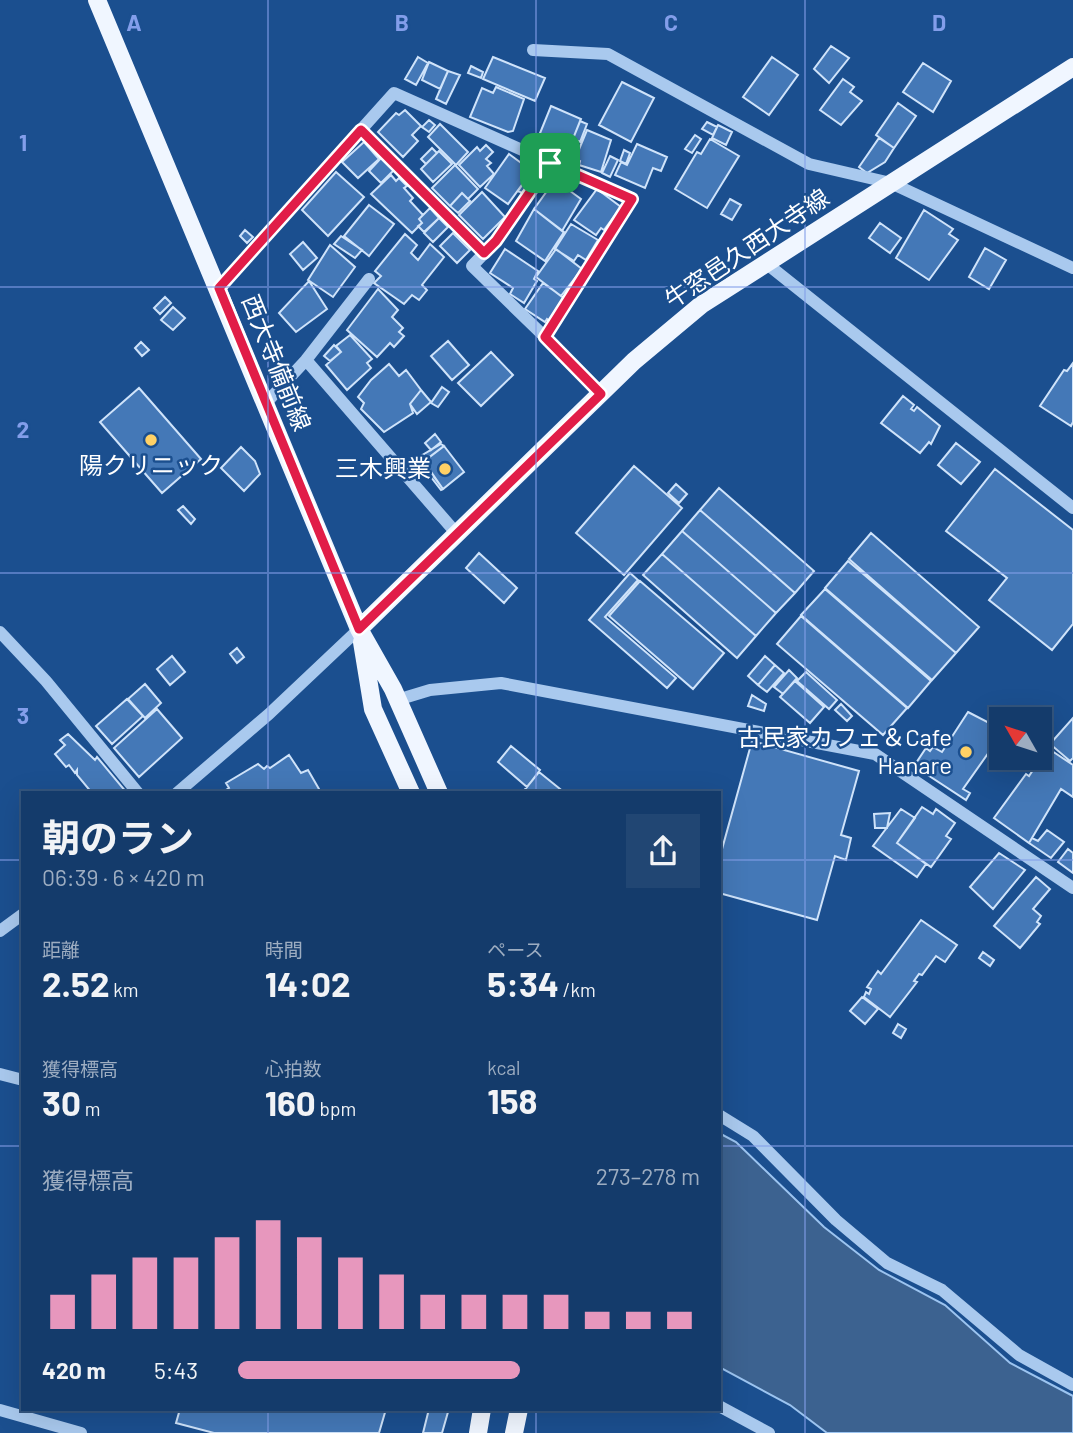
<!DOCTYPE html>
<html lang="ja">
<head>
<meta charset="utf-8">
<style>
  :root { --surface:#143b6b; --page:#214673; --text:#f1f3f6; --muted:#9dadc1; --line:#33557e; --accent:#e797bd }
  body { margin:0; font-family:Barlow,"Noto Sans JP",sans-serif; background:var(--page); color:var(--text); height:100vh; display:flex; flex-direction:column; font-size:26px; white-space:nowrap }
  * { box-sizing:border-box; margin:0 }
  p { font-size:23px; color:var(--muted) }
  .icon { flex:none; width:38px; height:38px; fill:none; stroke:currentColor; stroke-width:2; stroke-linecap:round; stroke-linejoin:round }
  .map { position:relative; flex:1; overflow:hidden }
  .details { position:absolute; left:21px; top:791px; width:700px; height:620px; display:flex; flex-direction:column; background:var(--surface); border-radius:0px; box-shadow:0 7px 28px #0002,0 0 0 2px var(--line) }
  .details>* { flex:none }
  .needle { width:46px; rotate:309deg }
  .tools { position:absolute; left:989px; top:707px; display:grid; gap:14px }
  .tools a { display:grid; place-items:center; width:63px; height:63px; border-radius:0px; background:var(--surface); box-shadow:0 7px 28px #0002,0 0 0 2px var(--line); font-size:35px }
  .pin { position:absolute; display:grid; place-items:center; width:60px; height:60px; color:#fff; margin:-30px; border-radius:14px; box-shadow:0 4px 10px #0006 }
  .round { display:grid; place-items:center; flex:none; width:74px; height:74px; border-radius:0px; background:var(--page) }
  .summary { display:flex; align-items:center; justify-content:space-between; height:119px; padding:0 21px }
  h1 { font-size:38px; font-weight:700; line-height:52px }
  .metrics { display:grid; grid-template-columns:repeat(3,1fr); gap:10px; height:119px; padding:7px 21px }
  .metrics div { display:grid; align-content:center }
  .metrics b { font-size:35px; font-weight:700 }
  .metrics small { font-size:19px; font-weight:400 }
  .metrics p { font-size:19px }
  .chart { height:196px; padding:14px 21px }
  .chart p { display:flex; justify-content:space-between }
  .chart svg { width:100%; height:126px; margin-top:7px; stroke:var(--accent); stroke-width:6 }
  ul { padding:0 21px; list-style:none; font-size:23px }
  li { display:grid; grid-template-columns:112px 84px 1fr; align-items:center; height:52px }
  li i { height:18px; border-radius:9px; background:var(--accent) }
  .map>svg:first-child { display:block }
  .water { fill:#3c6290; stroke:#9cc4f0; stroke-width:2 }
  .building { fill:#4478b7; stroke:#cfe3fa; stroke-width:2 }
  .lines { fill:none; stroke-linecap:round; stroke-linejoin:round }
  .minor { stroke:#a9c9ee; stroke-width:12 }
  .major { stroke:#f0f6ff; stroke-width:18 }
  .route-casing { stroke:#fff; stroke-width:14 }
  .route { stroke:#e11d48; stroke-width:9 }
  .grid { fill:none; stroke:#839eea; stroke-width:2; stroke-opacity:0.55 }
  .poi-dot { fill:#ffd166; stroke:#1b4f8f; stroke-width:2.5 }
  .labels { text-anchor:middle; stroke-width:5; stroke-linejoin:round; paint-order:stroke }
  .street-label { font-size:24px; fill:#fff; stroke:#1b4f8f }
  .poi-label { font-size:24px; fill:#fff; stroke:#1b4f8f; text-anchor:end }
  .grid-label { font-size:23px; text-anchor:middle; font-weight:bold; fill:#839eea; stroke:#1b4f8f; stroke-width:5; stroke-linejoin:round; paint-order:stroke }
</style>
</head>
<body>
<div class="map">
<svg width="1073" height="1433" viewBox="0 0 1073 1433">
  <rect width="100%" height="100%" fill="#1b4f8f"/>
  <path class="water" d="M719 1133 736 1142 824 1227 879 1270 945 1305 1010 1363 1073 1396V1433H827L790 1405 719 1367Z"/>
  <path class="building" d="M831 46 849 58 829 83 814 69Z
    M418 57 428 63 416 85 405 79Z
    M493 57 545 78 535 101 483 79Z
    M772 57 798 75 769 115 743 97Z
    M429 62 448 71 440 89 422 80Z
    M923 63 951 81 933 112 903 92Z
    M471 66 483 72 481 78 468 73Z
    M448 71 460 75 446 104 436 99Z
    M843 79 854 87 850 92 862 101 841 125 820 110Z
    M622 82 654 98 631 142 599 125Z
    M496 87 524 99 513 131 508 132 470 117 482 88 493 93Z
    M898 103 916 116 894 148 876 135Z
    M551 106 581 119 566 156 536 143Z
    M405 110 421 126 412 135 418 141 403 157 378 132 396 113 399 115Z
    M429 120 435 125 429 132 422 127Z
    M580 121 587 124 580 142 573 139Z
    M707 122 717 127 713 135 702 129Z
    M440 124 468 152 456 165 428 137Z
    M718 125 732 132 726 145 712 138Z
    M587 130 611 140 601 172 579 165 580 161 575 159Z
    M695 135 701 139 692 153 685 149Z
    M879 138 894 148 885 162 867 173 859 167Z
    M710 139 739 156 707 208 675 189 697 152 701 154Z
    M364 142 379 159 358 178 342 162Z
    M637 144 667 157 661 171 653 168 645 188 615 175 621 162 627 165Z
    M486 145 493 152 486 159 491 163 487 166 494 174 480 187 459 165 477 147 480 151Z
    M432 148 437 153 426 164 421 159Z
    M624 150 630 153 626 164 620 161Z
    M439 151 452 164 433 182 421 169Z
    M509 154 532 171 508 204 485 188Z
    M610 156 618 160 610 177 602 173Z
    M382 157 395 169 381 183 369 171Z
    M455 165 478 189 468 199 462 193 450 206 432 188Z
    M336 172 364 197 328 236 302 210Z
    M530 174 534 176 522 193 518 191Z
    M391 175 396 181 399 178 407 186 404 188 413 198 410 201 423 215 419 219 422 223 412 233 371 194Z
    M555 180 581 199 562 231 534 209Z
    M597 189 621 207 604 230 601 228 596 235 574 220Z
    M482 192 505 217 483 239 459 215Z
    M462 193 470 201 458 213 450 206Z
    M730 199 741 205 732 220 721 214Z
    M369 205 394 224 369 256 344 236Z
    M430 208 439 218 424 232 418 226 422 223 419 219Z
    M534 209 564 232 545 261 516 241Z
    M924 210 953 229 949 234 958 240 929 280 896 258Z
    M439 218 448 227 433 242 424 233Z
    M880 223 901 238 890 253 869 238Z
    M571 224 598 240 586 260 578 255 574 261 555 249Z
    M245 230 253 237 247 243 240 236Z
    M453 233 470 250 457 263 440 246Z
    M405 234 417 245 411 253 418 260 430 244 444 257 422 285 427 290 419 300 412 295 404 304 374 283 381 276 375 271Z
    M341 236 362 250 355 258 334 244Z
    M303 242 317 258 303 270 290 254Z
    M330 245 355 267 333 297 308 280Z
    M985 248 1006 260 989 289 969 277Z
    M505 249 538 271 534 279 537 281 524 303 510 294 513 288 490 273Z
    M556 249 582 269 561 296 536 277Z
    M309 281 327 309 296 332 279 313Z
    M543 283 564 298 551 322 547 319 545 322 525 309Z
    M378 289 398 310 392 317 403 328 399 332 404 336 394 347 390 343 377 357 347 330Z
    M165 297 171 303 160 314 154 308Z
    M173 307 185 318 173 330 161 320Z
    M350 335 372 359 367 363 371 368 347 390 326 365 341 352 336 346Z
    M448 341 469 365 452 380 431 356Z
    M141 342 149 350 142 356 135 348Z
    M334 345 341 352 330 361 324 356Z
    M491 352 513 375 481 406 458 383Z
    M1073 363V422L1071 426 1040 406 1064 370 1067 371Z
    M389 364 399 376 406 370 421 390 410 404 413 413 384 432 361 409 364 403 358 397 371 380Z
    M442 387 449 392 438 407 431 403Z
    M139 388 201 459 162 493 100 422Z
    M421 390 431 402 417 414 410 404Z
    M903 396 914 405 911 409 914 411 917 407 940 426 931 444 929 442 920 453 881 423Z
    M435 434 441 442 431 450 425 443Z
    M956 443 980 462 961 484 938 465Z
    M441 444 444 446 423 462 419 457Z
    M444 446 464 472 443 489 423 462Z
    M241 447 255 461 260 474 244 491 221 468Z
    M427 466 443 489 441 490 424 468Z
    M634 466 682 508 624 575 576 533Z
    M995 469 1073 530V624L1052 650 989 600 1007 578 946 531Z
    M676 484 687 494 679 503 668 493Z
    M719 488 814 571 795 593 700 510Z
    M183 506 195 519 191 524 178 510Z
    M700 510 795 593 776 613 682 531Z
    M682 531 776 613 756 636 662 554Z
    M871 533 979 627 956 653 849 559Z
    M479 553 517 588 504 603 466 568Z
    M662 554 756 636 737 658 643 575Z
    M848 561 956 653 932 680 825 588Z
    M630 573 638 580 605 617 676 678 667 688 589 620Z
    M640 581 724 653 693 689 609 616Z
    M825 589 931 681 908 708 801 615Z
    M801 616 907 708 883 735 777 644Z
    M237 648 244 657 237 663 230 654Z
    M172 656 185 672 170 685 157 669Z
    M765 656 775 665 758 685 748 676Z
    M775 665 784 673 767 692 758 685Z
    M789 670 797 678 783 694 774 687Z
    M806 672 837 700 829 709 797 681Z
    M795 681 824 707 810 723 780 697Z
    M145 684 161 703 145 718 128 699Z
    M752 695 766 704 764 711 748 706Z
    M127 699 143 716 112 744 96 726Z
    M841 704 852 716 847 721 835 710Z
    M157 709 182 738 139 777 114 748Z
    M968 712 1001 729V735L963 789 970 793 966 800 914 766 926 748 930 751 933 747 942 752Z
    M1073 718V758L1070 761 1050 744Z
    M68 734 95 760 97 757 127 793H92L77 775V770L75 773 69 765 66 767 55 754 65 745 60 740Z
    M752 741 859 771 841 835 851 838 846 860 835 856 817 920 719 893V860Z
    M511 746 540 770 527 787 498 762Z
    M1052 751 1073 765V797L1061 789 1029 843 994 818 1026 774 1029 776 1037 764 1041 767Z
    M289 755 301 773 308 770 319 789 314 793H221L229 788 226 783 258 764 264 769 267 766 270 768Z
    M539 772 565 793H522Z
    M922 807 933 814 936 809 955 823 946 836 951 839 931 867 897 843Z
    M901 809 915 818 897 843 926 864 917 877 873 846Z
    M890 813 887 828H875L874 814Z
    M1047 830 1064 842 1051 858 1029 843 1032 838 1038 841Z
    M1068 849 1073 853V873L1058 862Z
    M999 853 1025 870 993 909 970 887Z
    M1036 877 1050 889 1033 909 1041 916 1037 922 1040 924 1020 948 994 926Z
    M921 920 957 945 945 962 936 956 922 975 919 974 914 981 917 982 890 1017 864 997 866 992 869 994 871 989 867 987 878 971 881 974Z
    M983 952 994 960 990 966 979 958Z
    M862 997 878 1009 865 1024 850 1011Z
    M898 1024 906 1029 901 1038 893 1033Z
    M180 1409H386L379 1433H214L176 1423Z
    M429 1409 448 1412 442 1433H423Z"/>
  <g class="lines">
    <path class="minor" d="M533 50 608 54 809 164 891 183 1073 268
      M361 130 484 253
      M767 264 1073 508
      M219 288 394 93 632 199 545 337 601 394
      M545 337 472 266 496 241 550 163
      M306 360 369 279
      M266 403 306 360 457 534
      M0 632 46 681 138 793
      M397 700 430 690 501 683 875 754 1073 888
      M177 793 269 714 359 629
      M0 931 23 914
      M0 1074 23 1080
      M719 1115 753 1136 836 1220 887 1263 942 1290 1019 1355 1073 1385
      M719 1406 769 1433
      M0 1410 81 1433"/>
    <path class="major" d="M97 0 359 629 393 689 439 793
      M359 629 634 361 701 305 1073 67
      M362 642 373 709 411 793
      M478 1433 482 1409
      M514 1433 519 1409"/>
  </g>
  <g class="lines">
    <g class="route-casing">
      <path id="route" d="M361 130 484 253 496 241 550 163 632 199 545 337 601 394 359 629 219 288Z"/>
    </g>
    <use href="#route" class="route"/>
  </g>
  <path class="grid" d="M268 0V793M536 0V793M805 0V1433M0 287H1073M0 573H1073M0 860H23M719 860H1073M0 1146H23M719 1146H1073M268 1409V1433M536 1409V1433"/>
  <g class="poi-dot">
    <circle cx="151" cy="440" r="7"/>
    <circle cx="445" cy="469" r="7"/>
    <circle cx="966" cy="752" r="7"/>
  </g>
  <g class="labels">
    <g class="street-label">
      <text transform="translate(747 249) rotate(-34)" y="8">牛窓邑久西大寺線</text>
      <text transform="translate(276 363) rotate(68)" y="8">西大寺備前線</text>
    </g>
    <g class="poi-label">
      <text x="151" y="474" text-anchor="middle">陽クリニック</text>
      <text x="431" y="477">三木興業</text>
      <text x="952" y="746">古民家カフェ＆Cafe<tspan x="952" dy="28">Hanare</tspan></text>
    </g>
  </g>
  <g class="grid-label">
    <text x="134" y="31">A</text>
    <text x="402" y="31">B</text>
    <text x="671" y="31">C</text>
    <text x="939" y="31">D</text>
    <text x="23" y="151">1</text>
    <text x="23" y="438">2</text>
    <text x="23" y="724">3</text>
  </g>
</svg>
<div class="tools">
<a><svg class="needle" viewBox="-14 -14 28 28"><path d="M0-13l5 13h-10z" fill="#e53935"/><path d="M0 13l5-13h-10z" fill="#9dadc1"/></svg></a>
</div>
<div class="pin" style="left:550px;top:163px;background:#1e9e55"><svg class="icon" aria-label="arrive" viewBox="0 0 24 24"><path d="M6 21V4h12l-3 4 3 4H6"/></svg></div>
<section class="details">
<div class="summary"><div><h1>朝のラン</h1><p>06:39 · 6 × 420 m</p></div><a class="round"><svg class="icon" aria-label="share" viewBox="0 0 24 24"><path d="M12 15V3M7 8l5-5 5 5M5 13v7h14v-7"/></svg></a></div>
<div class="metrics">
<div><p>距離</p><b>2.52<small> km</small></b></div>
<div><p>時間</p><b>14:02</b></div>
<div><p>ペース</p><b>5:34<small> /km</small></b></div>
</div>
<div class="metrics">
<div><p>獲得標高</p><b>30<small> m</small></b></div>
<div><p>心拍数</p><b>160<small> bpm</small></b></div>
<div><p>kcal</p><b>158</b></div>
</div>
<div class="chart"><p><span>獲得標高</span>273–278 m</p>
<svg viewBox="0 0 160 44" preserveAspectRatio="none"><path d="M5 44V32M15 44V25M25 44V19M35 44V19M45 44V12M55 44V6M65 44V12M75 44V19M85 44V25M95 44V32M105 44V32M115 44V32M125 44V32M135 44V38M145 44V38M155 44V38"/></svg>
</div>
<ul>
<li><b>420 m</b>5:43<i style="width:61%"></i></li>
</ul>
</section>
</div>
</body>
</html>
